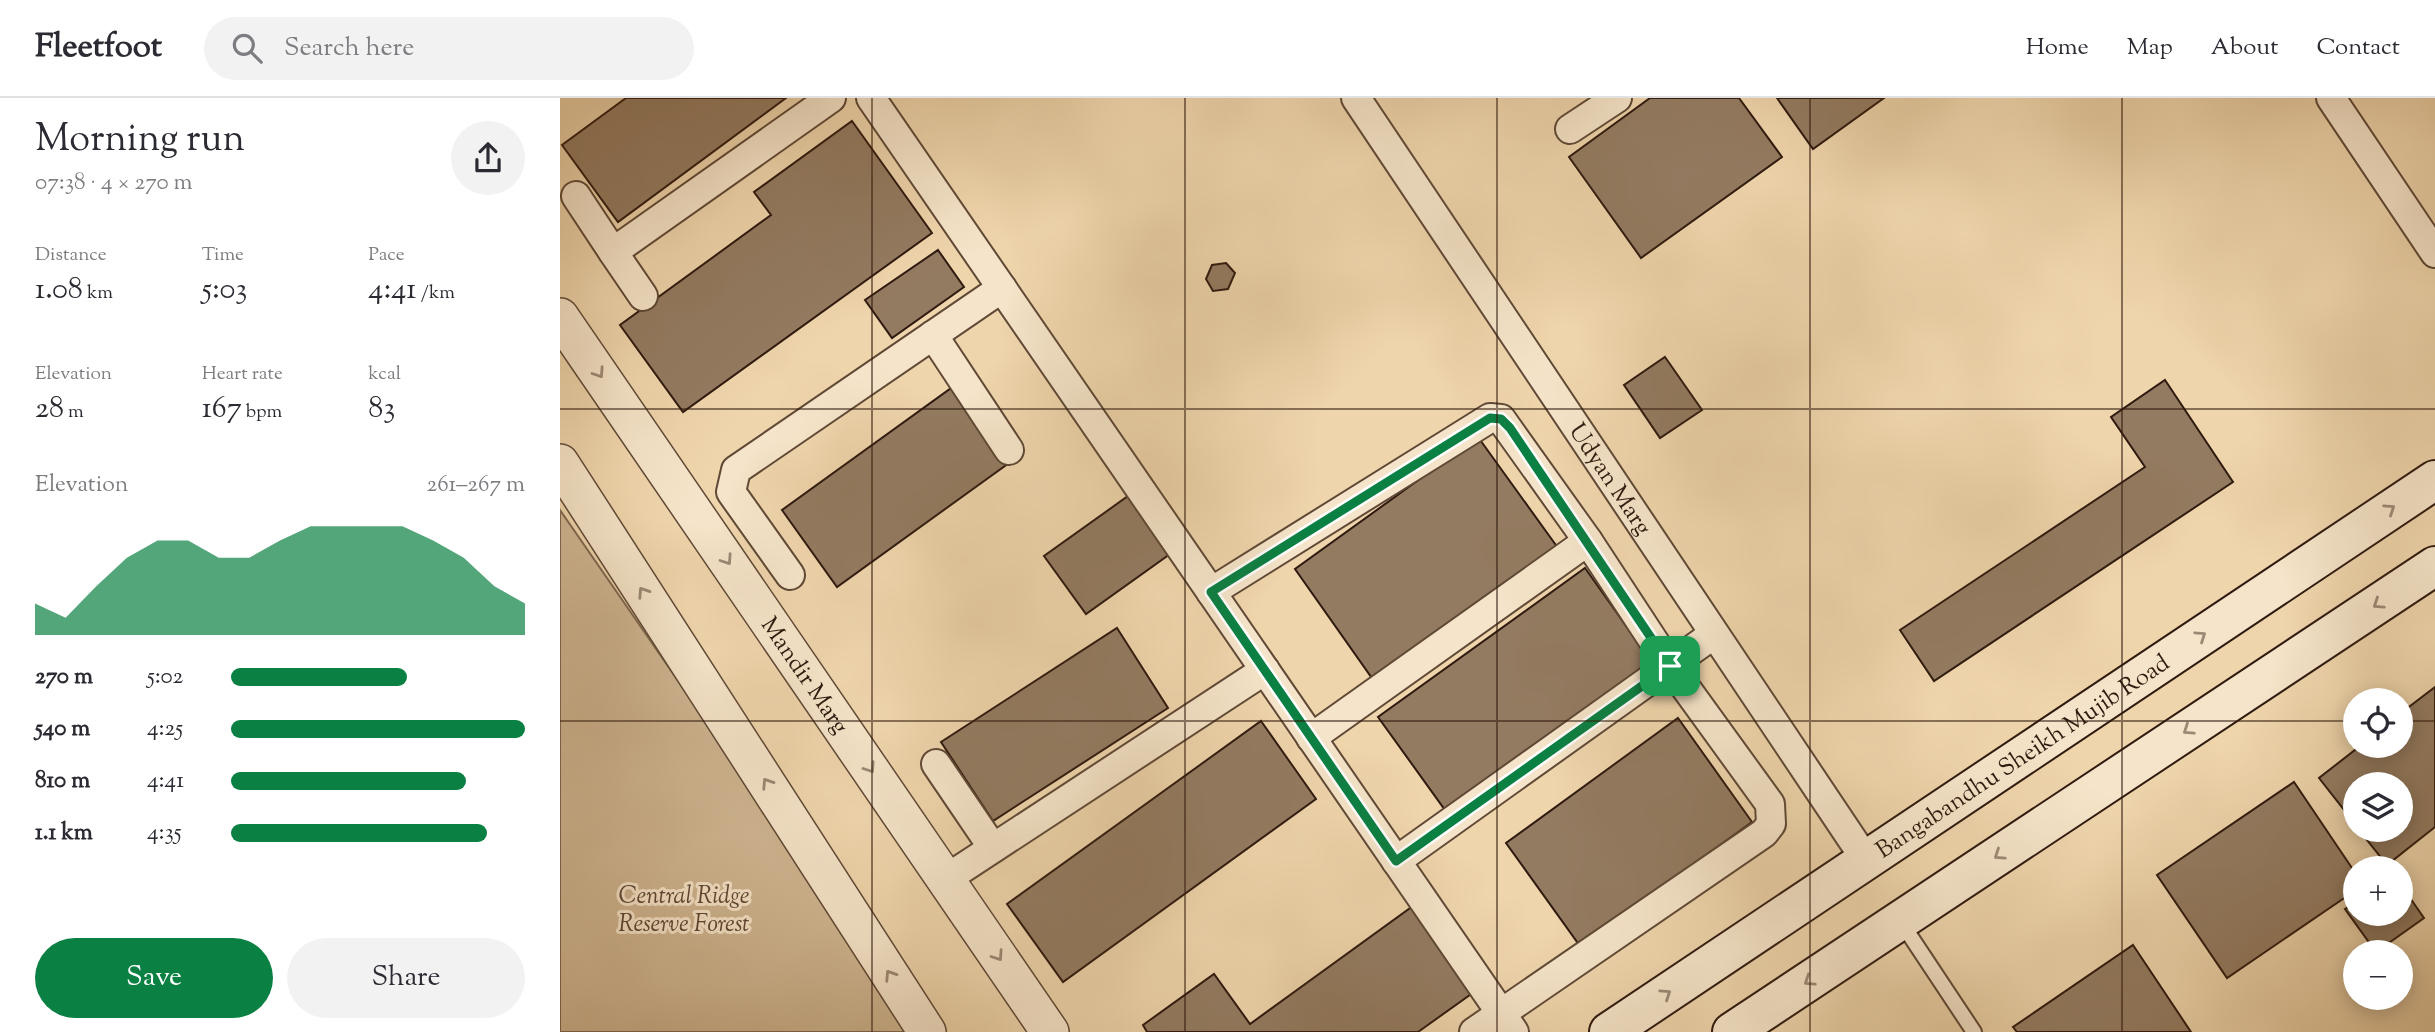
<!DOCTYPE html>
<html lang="en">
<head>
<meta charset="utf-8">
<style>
  :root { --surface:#fff; --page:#f2f2f3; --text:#2b2b33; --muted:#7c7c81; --line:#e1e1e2; --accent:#0b8043 }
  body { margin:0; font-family:"Sorts Mill Goudy",serif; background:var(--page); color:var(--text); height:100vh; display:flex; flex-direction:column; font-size:26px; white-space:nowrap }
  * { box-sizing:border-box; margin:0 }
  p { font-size:23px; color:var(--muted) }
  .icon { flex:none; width:38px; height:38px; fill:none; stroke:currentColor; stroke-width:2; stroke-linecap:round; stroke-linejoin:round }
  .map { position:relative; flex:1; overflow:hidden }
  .side { display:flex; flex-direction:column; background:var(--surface); width:560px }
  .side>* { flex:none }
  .fabs { position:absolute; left:1783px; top:590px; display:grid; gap:14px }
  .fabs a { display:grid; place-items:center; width:70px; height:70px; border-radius:50%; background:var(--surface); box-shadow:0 4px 18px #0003; font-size:35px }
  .pin { position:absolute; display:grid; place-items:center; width:60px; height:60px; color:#fff; margin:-30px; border-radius:14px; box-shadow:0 4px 10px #0006 }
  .round { display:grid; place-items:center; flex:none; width:74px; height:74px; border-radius:37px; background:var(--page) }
  .headline { display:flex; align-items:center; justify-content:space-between; height:119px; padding:0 35px }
  h1 { font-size:38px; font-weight:600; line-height:52px }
  .figures { display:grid; grid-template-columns:repeat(3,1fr); gap:10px; height:119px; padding:7px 35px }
  .figures div { display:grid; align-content:center }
  .figures b { font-size:30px; font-weight:600 }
  .figures small { font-size:19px; font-weight:400 }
  .figures p { font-size:19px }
  .chart { height:196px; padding:14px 35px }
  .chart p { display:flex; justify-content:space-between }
  .chart svg { width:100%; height:126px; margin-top:7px; fill:var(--accent); opacity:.7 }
  .cta { display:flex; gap:14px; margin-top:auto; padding:14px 35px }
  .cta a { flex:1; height:80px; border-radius:42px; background:var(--accent); color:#fff; font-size:28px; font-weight:600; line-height:80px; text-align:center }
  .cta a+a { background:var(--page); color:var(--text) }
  ul { padding:0 35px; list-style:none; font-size:23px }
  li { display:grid; grid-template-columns:112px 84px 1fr; align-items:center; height:52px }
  li i { height:18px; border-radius:9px; background:var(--accent) }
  header { display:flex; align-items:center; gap:42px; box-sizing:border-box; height:98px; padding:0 35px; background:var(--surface); border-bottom:2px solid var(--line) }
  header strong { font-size:33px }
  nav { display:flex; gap:38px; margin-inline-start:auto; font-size:24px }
  .search { width:490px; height:63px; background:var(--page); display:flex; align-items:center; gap:18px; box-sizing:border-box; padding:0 24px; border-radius:38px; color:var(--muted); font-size:26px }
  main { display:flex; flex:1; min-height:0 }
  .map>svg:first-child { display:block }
  .green { fill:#ceb591; stroke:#7e6850; stroke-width:2 }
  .building { fill:#937b61; stroke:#2f1a0f; stroke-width:2 }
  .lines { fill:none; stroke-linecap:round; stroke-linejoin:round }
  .service-casing { stroke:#5f4936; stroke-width:18 }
  .minor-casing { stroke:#5f4936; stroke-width:32 }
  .tertiary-casing { stroke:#5f4936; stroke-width:40 }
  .secondary-casing { stroke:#2f1a0f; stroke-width:42 }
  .service { stroke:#f5e4c9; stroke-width:14 }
  .minor { stroke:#f5e4c9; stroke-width:28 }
  .tertiary { stroke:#f5e4c9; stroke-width:37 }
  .secondary { stroke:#f5e4c9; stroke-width:38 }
  .oneway { stroke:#9c8975 }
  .route-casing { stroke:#fff; stroke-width:14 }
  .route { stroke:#0b8043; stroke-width:9 }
  .grid { fill:none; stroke:#2f1a0f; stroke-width:2; stroke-opacity:0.55 }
  .labels { text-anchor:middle; stroke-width:6; stroke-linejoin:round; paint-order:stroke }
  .street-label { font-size:24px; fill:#2f1a0f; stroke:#f5e4c9 }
  .park-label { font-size:24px; font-style:italic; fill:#5f4836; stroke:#f5e4c9 }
</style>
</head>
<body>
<header>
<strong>Fleetfoot</strong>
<div class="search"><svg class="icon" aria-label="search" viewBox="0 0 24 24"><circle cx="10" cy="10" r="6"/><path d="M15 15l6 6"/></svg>Search here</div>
<nav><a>Home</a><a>Map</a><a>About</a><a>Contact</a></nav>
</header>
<main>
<section class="side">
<div class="headline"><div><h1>Morning run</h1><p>07:38 · 4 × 270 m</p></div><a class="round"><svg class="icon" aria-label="share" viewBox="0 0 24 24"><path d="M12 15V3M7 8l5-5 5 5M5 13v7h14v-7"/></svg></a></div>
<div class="figures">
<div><p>Distance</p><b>1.08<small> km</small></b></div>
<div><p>Time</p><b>5:03</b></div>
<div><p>Pace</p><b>4:41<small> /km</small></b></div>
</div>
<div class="figures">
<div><p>Elevation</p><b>28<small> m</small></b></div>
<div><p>Heart rate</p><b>167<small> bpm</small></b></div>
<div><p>kcal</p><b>83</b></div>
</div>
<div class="chart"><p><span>Elevation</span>261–267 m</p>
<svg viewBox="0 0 160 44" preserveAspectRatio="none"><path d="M0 44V33L10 38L20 27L30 17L40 11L50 11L60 17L70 17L80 11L90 6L100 6L110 6L120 6L130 11L140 17L150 27L160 33V44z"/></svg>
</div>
<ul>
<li><b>270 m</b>5:02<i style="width:60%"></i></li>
<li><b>540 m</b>4:25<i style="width:100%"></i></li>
<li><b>810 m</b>4:41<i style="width:80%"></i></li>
<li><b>1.1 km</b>4:35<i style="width:87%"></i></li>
</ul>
<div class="cta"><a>Save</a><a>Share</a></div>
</section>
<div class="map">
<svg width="1875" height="934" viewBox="0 0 1875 934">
  <rect width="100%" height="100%" fill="#efd5ac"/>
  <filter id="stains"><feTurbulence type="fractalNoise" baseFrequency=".00286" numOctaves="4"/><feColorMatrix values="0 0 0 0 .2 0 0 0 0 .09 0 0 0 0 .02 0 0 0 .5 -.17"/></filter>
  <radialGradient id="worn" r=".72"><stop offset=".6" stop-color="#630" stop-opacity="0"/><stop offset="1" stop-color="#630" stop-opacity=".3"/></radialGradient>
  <path class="green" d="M0 412 361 934H0Z"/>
  <path class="building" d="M66 0H226L58 124 2 47Z
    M1090 0H1179L1222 59 1081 160 1009 59Z
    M1217 0H1324L1253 51Z
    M292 23 372 135 123 314 60 227 211 117 194 94Z
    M378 152 404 189 332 240 305 202Z
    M666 165 675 175 668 191 653 193 646 181 652 167Z
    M1105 259 1142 312 1100 340 1064 287Z
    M1605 282 1673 384 1374 583 1340 532 1585 369 1551 319Z
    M394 288 449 365 277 489 222 412Z
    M918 339 998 450 814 583 735 471Z
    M575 393 617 451 526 516 484 458Z
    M1025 470 1091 563 885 712 818 619Z
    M557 530 608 610 433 723 381 644Z
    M1875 589V729L1827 767 1799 732H1841V686H1796V727L1759 680 1800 648H1841V615Z
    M1118 620 1192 724 1020 848 946 745Z
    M701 623 756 701 503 884 447 806Z
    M1734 684 1796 776V792L1667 880 1597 777Z
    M1841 787 1864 820 1816 854 1785 811 1796 804V816H1841Z
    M853 808 914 894 858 934H587L583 927 654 876 690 926Z
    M1573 847 1631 934H1457L1453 929Z"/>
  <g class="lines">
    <g class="service-casing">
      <path id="service" d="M1341 824 1414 934"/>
    </g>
    <g class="minor-casing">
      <g id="minor">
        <path d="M311 0 954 934"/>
        <path id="s1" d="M796 0 1306 762"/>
        <path d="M1771 0 1875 155"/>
        <path d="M1010 31 1057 0"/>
        <path d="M16 98 53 154"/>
        <path d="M83 198 53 154 271 0"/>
        <path d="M373 237 449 352"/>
        <path d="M230 477 171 394 176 372 442 190"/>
        <path d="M651 494 930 320 941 321 1028 443 1110 568 1210 706 1211 726 1204 735 914 934"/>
        <path d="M751 640 1028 443"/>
        <path d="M376 666 433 750"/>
        <path d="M836 763 1154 536"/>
        <path d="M386 781 705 572"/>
      </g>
    </g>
    <g class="tertiary-casing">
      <g id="tertiary">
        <path id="s2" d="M0 219 490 934"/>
        <path d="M0 365 367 934"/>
      </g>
    </g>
    <g class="secondary-casing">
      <g id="secondary">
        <path id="s3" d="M1049 934 1875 382"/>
        <path d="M1172 934 1875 468"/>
      </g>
    </g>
    <use href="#service" class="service"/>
    <use href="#minor" class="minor"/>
    <use href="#tertiary" class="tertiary"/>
    <use href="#secondary" class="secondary"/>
  </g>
  <defs><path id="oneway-chevron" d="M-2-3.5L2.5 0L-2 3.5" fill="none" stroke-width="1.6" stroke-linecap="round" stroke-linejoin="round" transform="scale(1.75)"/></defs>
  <g class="oneway">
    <use href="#oneway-chevron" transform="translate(39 275) rotate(56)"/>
    <use href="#oneway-chevron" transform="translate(1830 411) rotate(-34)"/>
    <use href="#oneway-chevron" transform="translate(167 462) rotate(56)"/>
    <use href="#oneway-chevron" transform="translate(83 494) rotate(-123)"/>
    <use href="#oneway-chevron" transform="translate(1818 506) rotate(146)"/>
    <use href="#oneway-chevron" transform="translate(1641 538) rotate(-34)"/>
    <use href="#oneway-chevron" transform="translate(1628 632) rotate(146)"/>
    <use href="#oneway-chevron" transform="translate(310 670) rotate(56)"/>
    <use href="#oneway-chevron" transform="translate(207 685) rotate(-123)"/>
    <use href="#oneway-chevron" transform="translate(1439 757) rotate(146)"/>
    <use href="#oneway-chevron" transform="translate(438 858) rotate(56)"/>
    <use href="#oneway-chevron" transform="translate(330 877) rotate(-123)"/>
    <use href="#oneway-chevron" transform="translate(1249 883) rotate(146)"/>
    <use href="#oneway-chevron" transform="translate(1106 896) rotate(-34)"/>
  </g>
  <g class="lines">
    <g class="route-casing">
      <path id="route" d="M930 320 941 321 950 330 1110 568 836 763 651 494Z"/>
    </g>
    <use href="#route" class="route"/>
  </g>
  <path class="grid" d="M312 0V934M625 0V934M937 0V934M1250 0V934M1562 0V934M0 311H1875M0 623H1796M1841 623H1875"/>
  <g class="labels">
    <g class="street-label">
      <text dy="8" stroke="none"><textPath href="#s1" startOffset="458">Udyan Marg</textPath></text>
      <text dy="8" stroke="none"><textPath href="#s2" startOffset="434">Mandir Marg</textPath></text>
      <text dy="8" stroke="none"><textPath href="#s3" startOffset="497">Bangabandhu Sheikh Mujib Road</textPath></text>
    </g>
    <g class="park-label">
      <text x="124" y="805">Central Ridge<tspan x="124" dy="28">Reserve Forest</tspan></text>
    </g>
  </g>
  <rect width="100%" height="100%" filter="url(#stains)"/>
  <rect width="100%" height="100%" fill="url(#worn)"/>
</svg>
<div class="fabs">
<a><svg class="icon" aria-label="locate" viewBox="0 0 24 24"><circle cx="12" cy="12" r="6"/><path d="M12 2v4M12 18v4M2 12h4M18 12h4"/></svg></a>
<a><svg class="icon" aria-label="layers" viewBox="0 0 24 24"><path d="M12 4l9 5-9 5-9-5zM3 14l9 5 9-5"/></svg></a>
<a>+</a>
<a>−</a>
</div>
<div class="pin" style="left:1110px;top:568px;background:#1e9e55"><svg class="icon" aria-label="arrive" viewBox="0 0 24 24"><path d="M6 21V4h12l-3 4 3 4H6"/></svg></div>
</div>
</main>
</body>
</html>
